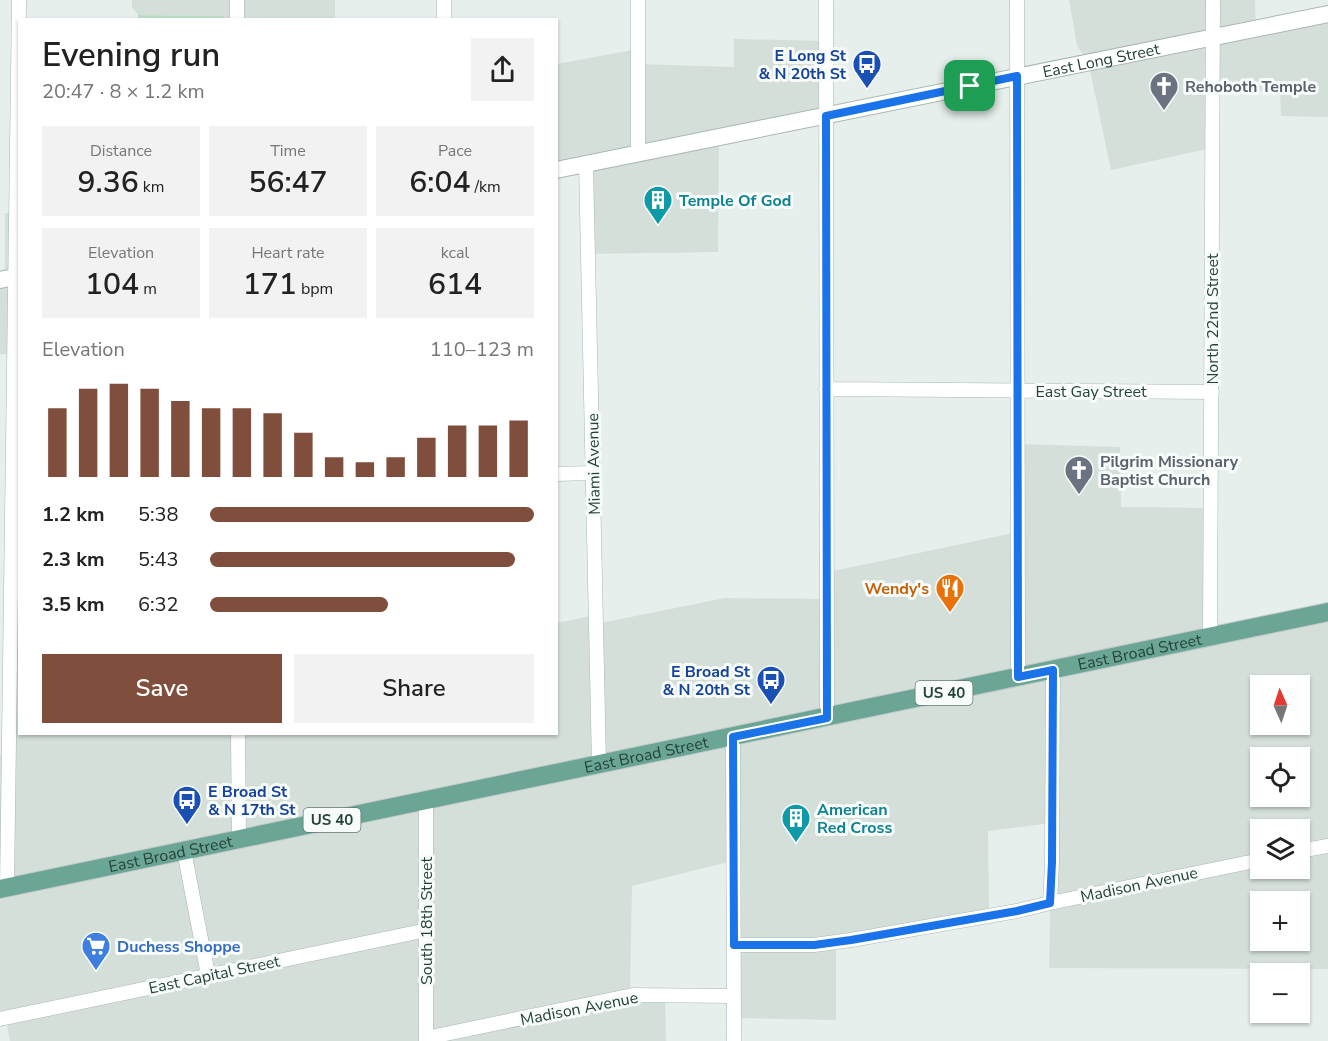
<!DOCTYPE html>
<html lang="en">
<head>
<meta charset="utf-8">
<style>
  :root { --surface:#fff; --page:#f2f2f2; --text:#222; --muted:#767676; --accent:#804e3d }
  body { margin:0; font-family:"Nunito Sans",sans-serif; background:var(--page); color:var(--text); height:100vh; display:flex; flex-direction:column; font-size:22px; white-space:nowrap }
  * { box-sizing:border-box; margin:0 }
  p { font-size:20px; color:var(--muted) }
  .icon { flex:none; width:33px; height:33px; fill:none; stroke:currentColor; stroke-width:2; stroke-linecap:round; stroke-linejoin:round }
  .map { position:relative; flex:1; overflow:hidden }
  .panel { position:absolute; left:18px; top:18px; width:540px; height:717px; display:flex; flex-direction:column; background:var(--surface); border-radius:0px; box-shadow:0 2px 4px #0004 }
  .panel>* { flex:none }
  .needle { width:39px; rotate:357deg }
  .controls { position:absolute; left:1250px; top:675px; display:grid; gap:12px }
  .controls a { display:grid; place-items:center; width:60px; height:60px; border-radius:0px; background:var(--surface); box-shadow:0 2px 4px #0004; font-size:30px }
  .pin { position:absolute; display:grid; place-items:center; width:51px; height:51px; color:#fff; margin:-26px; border-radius:12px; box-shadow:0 3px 9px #0006 }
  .round { display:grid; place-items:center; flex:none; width:63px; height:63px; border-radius:0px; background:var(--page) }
  .overview { display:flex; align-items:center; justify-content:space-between; height:102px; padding:0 24px }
  h1 { font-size:33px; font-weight:600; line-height:45px }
  .figures { display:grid; grid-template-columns:repeat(3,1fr); gap:9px; height:102px; padding:6px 24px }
  .figures div { display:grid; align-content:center; border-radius:0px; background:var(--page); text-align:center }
  .figures b { font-size:30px; font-weight:600 }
  .figures small { font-size:16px; font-weight:400 }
  .figures p { font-size:16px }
  .chart { height:168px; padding:12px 24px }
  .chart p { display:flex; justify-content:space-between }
  .chart svg { width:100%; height:108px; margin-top:6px; stroke:var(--accent); stroke-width:6 }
  .action { display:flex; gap:12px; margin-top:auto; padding:12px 24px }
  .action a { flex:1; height:69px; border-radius:0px; background:var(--accent); color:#fff; font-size:24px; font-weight:600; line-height:69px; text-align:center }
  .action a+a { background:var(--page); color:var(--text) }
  ul { padding:0 24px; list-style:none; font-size:20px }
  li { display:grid; grid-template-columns:96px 72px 1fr; align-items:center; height:45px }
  li i { height:15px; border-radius:8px; background:var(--accent) }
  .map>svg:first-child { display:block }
  .built { fill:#d4dfda; fill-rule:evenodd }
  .green { fill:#bfe0c8 }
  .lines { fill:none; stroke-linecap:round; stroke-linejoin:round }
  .minor-casing { stroke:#a8b8b2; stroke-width:15 }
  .tertiary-casing { stroke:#a8b8b2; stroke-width:18 }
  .primary-casing { stroke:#c2cac8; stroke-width:20 }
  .minor { stroke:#fff; stroke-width:14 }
  .tertiary { stroke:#fff; stroke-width:16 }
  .primary { stroke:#6aa596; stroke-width:18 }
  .route-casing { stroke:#fff; stroke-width:12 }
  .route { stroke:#1a73e8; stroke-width:8 }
  .labels { text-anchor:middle; stroke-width:6; stroke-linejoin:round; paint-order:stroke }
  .shield { fill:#f7fbf9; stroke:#637a73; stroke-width:1.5 }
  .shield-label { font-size:15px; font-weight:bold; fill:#24423a }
  .transit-label { font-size:16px; font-weight:bold; fill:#164399; stroke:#f7fbf9; text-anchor:end }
  .street-label { font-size:16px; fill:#24423a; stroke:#f7fbf9 }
  .worship-label { font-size:16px; font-weight:bold; fill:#5b616d; stroke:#f7fbf9; text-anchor:start }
  .culture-label { font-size:16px; font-weight:bold; fill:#0d838f; stroke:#f7fbf9; text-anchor:start }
  .food-label { font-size:16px; font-weight:bold; fill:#c56008; stroke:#f7fbf9; text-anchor:end }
  .shop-label { font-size:16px; font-weight:bold; fill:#366cbe; stroke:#f7fbf9; text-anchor:start }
</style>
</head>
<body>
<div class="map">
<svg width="1328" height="1041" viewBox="0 0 1328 1041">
  <rect width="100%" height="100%" fill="#e6efeb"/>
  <path class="built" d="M132 0H335V19L224 20 223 16 138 15 132 7Z
    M1069 0H1255L1256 26 1328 11V117L1281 116 1280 92 1216 88V147L1111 170 1088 61 1077 46Z
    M734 39 826 41 827 111 719 134 718 252 588 254 587 161 557 166V64L638 49 639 64 734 67Z
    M5 213H19V354H0V271L5 269Z
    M1019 444 1120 447 1121 507 1211 508V634L1328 611V969L1049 968 1052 823 988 831 989 913 836 943V1020L734 1018 732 861 632 886 630 994 665 995 666 1041H10L7 1025 0 1022V755L5 753 10 551H19L20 734H556L557 623 595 615 601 623 725 598 825 599 824 573 1018 532ZM1260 686H1299V724H1260ZM1260 758H1299V796H1260ZM1260 830H1299V868H1260ZM1260 902H1299V940H1260Z"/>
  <path class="green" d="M138 15 224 16V19H138Z"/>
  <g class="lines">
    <g class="minor-casing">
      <path id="minor" d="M237 0V20
        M444 0V20
        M638 0V153
        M826 0 827 718
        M1017 0 1018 677
        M586 164 599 764
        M826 389 1212 392
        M556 474 593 473
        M1210 637 1213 0
        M238 734 239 839
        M733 737 734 1041
        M184 851 208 975
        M1299 851 1328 846
        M7 887 19 0
        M1050 903 1052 863 1053 671
        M734 945H814L851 940 1017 911 1050 903 1260 860
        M0 1019 427 930
        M426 1038 633 995 734 996
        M426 1041V801"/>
    </g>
    <g class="tertiary-casing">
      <g id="tertiary">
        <path id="s1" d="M556 170 1328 14"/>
        <path d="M0 280 20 276"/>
      </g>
    </g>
    <g class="primary-casing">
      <g id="primary">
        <path id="s2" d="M0 889 1328 612"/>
      </g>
    </g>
    <use href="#minor" class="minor"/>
    <use href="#tertiary" class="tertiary"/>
    <use href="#primary" class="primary"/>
  </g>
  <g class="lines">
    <g class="route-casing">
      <path id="route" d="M1017 76 1018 677 1053 670 1052 862 1050 903 1017 911 851 940 814 945H734L733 737 827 718 826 116Z"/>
    </g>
    <use href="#route" class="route"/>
  </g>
  <defs>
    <g id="bus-pin" transform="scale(1.5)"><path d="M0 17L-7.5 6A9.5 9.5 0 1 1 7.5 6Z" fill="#1a4fb4" stroke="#f7fbf9"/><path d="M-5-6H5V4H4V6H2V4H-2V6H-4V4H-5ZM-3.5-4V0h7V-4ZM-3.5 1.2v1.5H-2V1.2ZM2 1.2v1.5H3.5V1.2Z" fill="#fff"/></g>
    <g id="church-pin" transform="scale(1.5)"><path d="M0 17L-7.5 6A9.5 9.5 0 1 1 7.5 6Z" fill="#6b7280" stroke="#f7fbf9"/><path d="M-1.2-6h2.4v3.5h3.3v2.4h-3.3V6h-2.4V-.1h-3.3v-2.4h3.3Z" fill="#fff"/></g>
    <g id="building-pin" transform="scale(1.5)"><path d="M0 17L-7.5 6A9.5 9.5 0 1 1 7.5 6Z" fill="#0f9aa8" stroke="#f7fbf9"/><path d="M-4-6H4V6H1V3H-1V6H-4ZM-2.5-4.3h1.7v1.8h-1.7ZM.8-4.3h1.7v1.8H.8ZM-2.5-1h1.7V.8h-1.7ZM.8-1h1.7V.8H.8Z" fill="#fff"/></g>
    <g id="restaurant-pin" transform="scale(1.5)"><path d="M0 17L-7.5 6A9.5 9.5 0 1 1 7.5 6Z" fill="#e8710a" stroke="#f7fbf9"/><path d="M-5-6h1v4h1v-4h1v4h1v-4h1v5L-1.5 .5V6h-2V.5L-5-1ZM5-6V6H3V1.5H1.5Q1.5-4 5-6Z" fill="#fff"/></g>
    <g id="supermarket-pin" transform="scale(1.5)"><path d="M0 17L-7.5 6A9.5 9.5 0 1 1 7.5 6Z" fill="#3f7fe0" stroke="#f7fbf9"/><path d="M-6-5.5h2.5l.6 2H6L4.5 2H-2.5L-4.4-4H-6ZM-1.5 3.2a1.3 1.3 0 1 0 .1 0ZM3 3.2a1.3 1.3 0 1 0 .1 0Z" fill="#fff"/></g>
  </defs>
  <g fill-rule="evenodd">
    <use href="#bus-pin" x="867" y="64"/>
    <use href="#church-pin" x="1164" y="86"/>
    <use href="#building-pin" x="658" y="200"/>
    <use href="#church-pin" x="1079" y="470"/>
    <use href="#restaurant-pin" x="950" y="588"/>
    <use href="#bus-pin" x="771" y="680"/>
    <use href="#bus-pin" x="187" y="800"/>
    <use href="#building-pin" x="796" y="818"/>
    <use href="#supermarket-pin" x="96" y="946"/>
  </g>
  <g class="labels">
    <g class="shield">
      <rect x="915.5" y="681" width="57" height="24" rx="4.5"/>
      <rect x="303.5" y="808" width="57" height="24" rx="4.5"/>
    </g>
    <g class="shield-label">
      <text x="944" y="698">US 40</text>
      <text x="332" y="825">US 40</text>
    </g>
    <g class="transit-label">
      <text x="846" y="61">E Long St<tspan x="846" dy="18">&amp; N 20th St</tspan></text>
      <text x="750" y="677">E Broad St<tspan x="750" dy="18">&amp; N 20th St</tspan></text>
      <text x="208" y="797" text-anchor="start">E Broad St<tspan x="208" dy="18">&amp; N 17th St</tspan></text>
    </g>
    <g class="street-label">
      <text dy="6" stroke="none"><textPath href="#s1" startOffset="556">East Long Street</textPath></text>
      <text transform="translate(1212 319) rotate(-90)" y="6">North 22nd Street</text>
      <text x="1091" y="397">East Gay Street</text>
      <text transform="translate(593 464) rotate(-91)" y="6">Miami Avenue</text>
      <text dy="6" stroke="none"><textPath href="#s2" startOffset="1164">East Broad Street</textPath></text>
      <text dy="6" stroke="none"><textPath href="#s2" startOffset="660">East Broad Street</textPath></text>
      <text dy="6" stroke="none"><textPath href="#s2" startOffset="174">East Broad Street</textPath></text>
      <text transform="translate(1139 884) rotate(-12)" y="6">Madison Avenue</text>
      <text transform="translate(426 921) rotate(-90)" y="6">South 18th Street</text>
      <text transform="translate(214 974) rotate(-12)" y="6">East Capital Street</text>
      <text transform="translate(579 1008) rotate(-11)" y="6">Madison Avenue</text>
    </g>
    <g class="worship-label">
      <text x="1185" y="92">Rehoboth Temple</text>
      <text x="1100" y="467">Pilgrim Missionary<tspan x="1100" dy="18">Baptist Church</tspan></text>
    </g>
    <g class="culture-label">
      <text x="679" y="206">Temple Of God</text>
      <text x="817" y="815">American<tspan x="817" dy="18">Red Cross</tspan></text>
    </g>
    <g class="food-label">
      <text x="929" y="594">Wendy's</text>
    </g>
    <g class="shop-label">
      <text x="117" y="952">Duchess Shoppe</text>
    </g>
  </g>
</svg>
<div class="controls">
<a><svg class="needle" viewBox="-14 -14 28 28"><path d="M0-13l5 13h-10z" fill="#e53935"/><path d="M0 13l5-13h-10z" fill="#767676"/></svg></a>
<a><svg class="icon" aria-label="locate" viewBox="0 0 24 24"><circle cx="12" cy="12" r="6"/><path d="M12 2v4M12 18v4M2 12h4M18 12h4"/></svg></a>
<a><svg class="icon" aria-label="layers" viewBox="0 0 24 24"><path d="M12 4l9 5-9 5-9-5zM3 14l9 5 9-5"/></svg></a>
<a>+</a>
<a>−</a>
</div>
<div class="pin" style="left:970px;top:86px;background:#1e9e55"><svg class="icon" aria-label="arrive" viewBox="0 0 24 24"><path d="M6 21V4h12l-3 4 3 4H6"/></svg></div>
<section class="panel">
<div class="overview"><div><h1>Evening run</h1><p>20:47 · 8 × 1.2 km</p></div><a class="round"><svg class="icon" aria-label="share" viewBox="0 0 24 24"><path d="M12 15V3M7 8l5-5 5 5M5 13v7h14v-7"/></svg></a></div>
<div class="figures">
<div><p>Distance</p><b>9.36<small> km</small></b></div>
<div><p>Time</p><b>56:47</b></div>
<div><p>Pace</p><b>6:04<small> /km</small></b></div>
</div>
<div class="figures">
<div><p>Elevation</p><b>104<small> m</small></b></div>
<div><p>Heart rate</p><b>171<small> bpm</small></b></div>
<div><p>kcal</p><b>614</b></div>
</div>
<div class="chart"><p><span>Elevation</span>110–123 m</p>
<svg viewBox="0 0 160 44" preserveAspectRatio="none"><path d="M5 44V16M15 44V8M25 44V6M35 44V8M45 44V13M55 44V16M65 44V16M75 44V18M85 44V26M95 44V36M105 44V38M115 44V36M125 44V28M135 44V23M145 44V23M155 44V21"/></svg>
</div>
<ul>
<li><b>1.2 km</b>5:38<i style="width:100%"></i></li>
<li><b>2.3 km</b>5:43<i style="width:94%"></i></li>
<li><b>3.5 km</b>6:32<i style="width:55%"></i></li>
</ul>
<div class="action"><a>Save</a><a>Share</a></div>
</section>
</div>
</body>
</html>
